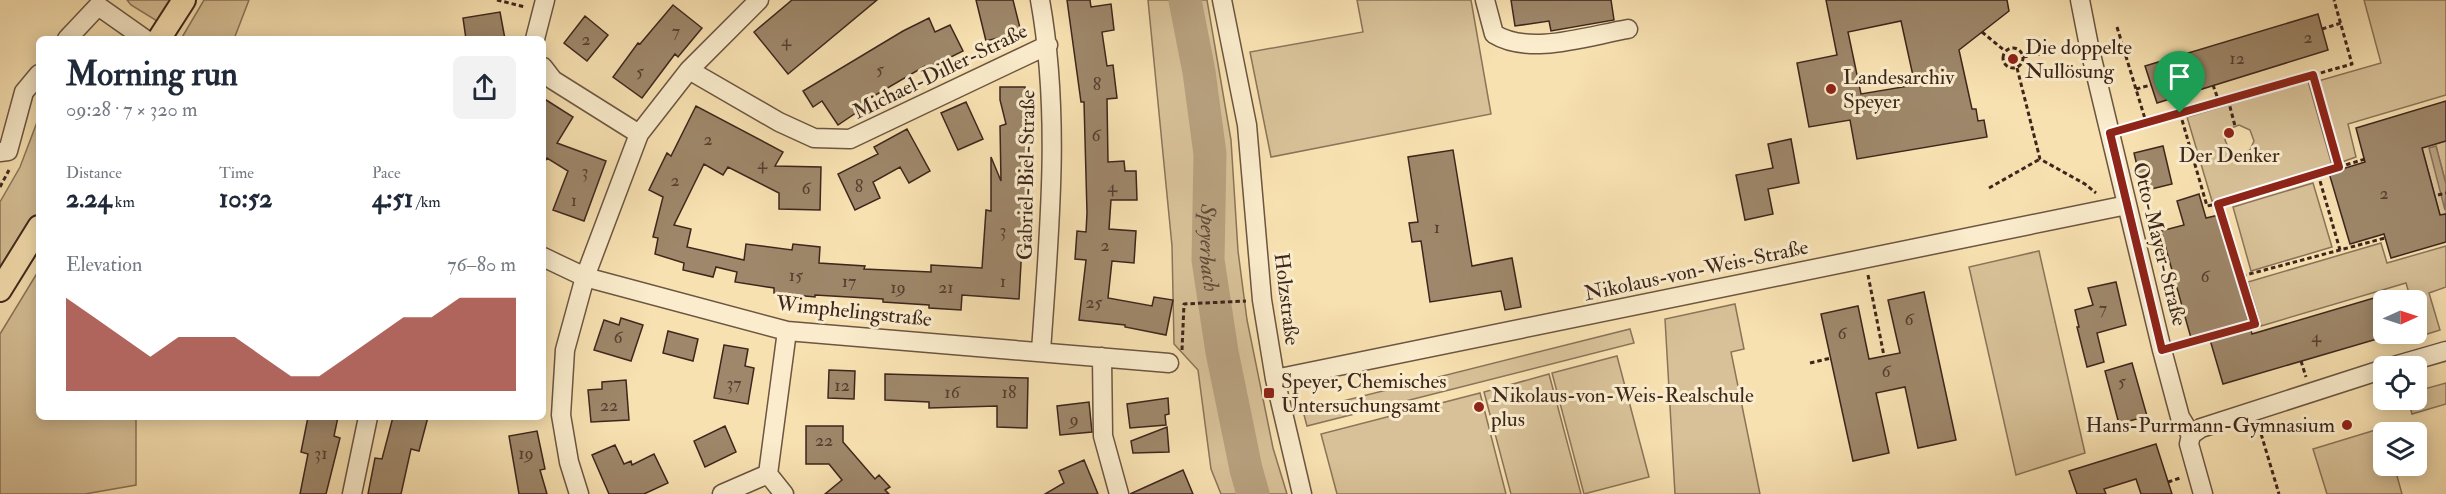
<!DOCTYPE html>
<html lang="en">
<head>
<meta charset="utf-8">
<style>
  :root { --surface:#fff; --page:#f2f2f3; --text:#1f2937; --muted:#747a83; --accent:#8f2418 }
  body { margin:0; font-family:"IM FELL Double Pica",serif; background:var(--page); color:var(--text); height:100vh; display:flex; flex-direction:column; font-size:22px; white-space:nowrap }
  * { box-sizing:border-box; margin:0 }
  p { font-size:20px; color:var(--muted) }
  .icon { flex:none; width:33px; height:33px; fill:none; stroke:currentColor; stroke-width:2; stroke-linecap:round; stroke-linejoin:round }
  .map { position:relative; flex:1; overflow:hidden }
  .panel { position:absolute; left:36px; top:36px; width:510px; height:384px; display:flex; flex-direction:column; background:var(--surface); border-radius:9px; box-shadow:0 3px 15px #0003 }
  .panel>* { flex:none }
  .needle { width:39px; rotate:87deg }
  .fabs { position:absolute; left:2373px; top:290px; display:grid; gap:12px }
  .fabs a { display:grid; place-items:center; width:54px; height:54px; border-radius:9px; background:var(--surface); box-shadow:0 3px 15px #0003; font-size:30px }
  .pin { position:absolute; display:grid; place-items:center; width:51px; height:51px; color:#fff; margin:-62px -26px; border-radius:50% 50% 50% 0; rotate:-45deg; box-shadow:0 0 6px #0007 }
  .pin .icon { rotate:45deg }
  .round { display:grid; place-items:center; flex:none; width:63px; height:63px; border-radius:9px; background:var(--page) }
  .overview { display:flex; align-items:center; justify-content:space-between; height:102px; padding:0 30px }
  h1 { font-size:33px; font-weight:800; line-height:45px }
  .figures { display:grid; grid-template-columns:repeat(3,1fr); gap:9px; height:102px; padding:6px 30px }
  .figures div { display:grid; align-content:center }
  .figures b { font-size:26px; font-weight:800 }
  .figures small { font-size:16px; font-weight:400 }
  .figures p { font-size:16px }
  .chart { height:168px; padding:12px 30px }
  .chart p { display:flex; justify-content:space-between }
  .chart svg { width:100%; height:108px; margin-top:6px; fill:var(--accent); opacity:.7 }
  .map>svg:first-child { display:block }
  .green { fill:#d8c198; stroke:#8a745a; stroke-width:1.5; fill-rule:evenodd }
  .water { fill:#b8a17f; stroke:#877058; stroke-width:1.5 }
  .lines { fill:none; stroke-linecap:round; stroke-linejoin:round }
  .river { stroke:#b8a17f; stroke-width:33 }
  .building { fill:#9e876a; stroke:#3d261d; stroke-width:1.5; fill-rule:evenodd }
  .minor-casing { stroke:#6c5542; stroke-width:21 }
  .major-casing { stroke:#3d261d; stroke-width:26 }
  .path { stroke:#3d261d; stroke-width:3; stroke-dasharray:4.5 3; stroke-linecap:butt }
  .minor { stroke:#faeccc; stroke-width:18 }
  .major { stroke:#f8e1b1; stroke-width:22 }
  .route-casing { stroke:#fff; stroke-width:12 }
  .route { stroke:#8f2418; stroke-width:8 }
  .poi-dot { fill:#8f2418; stroke:#faeccc; stroke-width:2 }
  .labels { text-anchor:middle; stroke-width:6; stroke-linejoin:round; paint-order:stroke }
  .number-label { font-size:18px; fill:#553e30 }
  .poi-label { font-size:21px; fill:#3d261d; stroke:#faeccc; text-anchor:start }
  .street-label { font-size:21px; fill:#3d261d; stroke:#faeccc }
  .water-label { font-size:22px; font-style:italic; fill:#624b3a; stroke:#faeccc }
</style>
</head>
<body>
<div class="map">
<svg width="2446" height="494" viewBox="0 0 2446 494">
  <rect width="100%" height="100%" fill="#f8e1b1"/>
  <filter id="stains"><feTurbulence type="fractalNoise" baseFrequency=".00333" numOctaves="4"/><feColorMatrix values="0 0 0 0 .2 0 0 0 0 .09 0 0 0 0 .02 0 0 0 .5 -.17"/></filter>
  <radialGradient id="worn" r=".72"><stop offset=".6" stop-color="#630" stop-opacity="0"/><stop offset="1" stop-color="#630" stop-opacity=".3"/></radialGradient>
  <path class="green" d="M127 0H171L157 21 131 5Z
    M204 0H249L234 39H181Z
    M1148 0H1207L1231 140 1238 251 1247 320 1273 448 1287 494H1221L1211 469 1198 370 1174 344 1172 246Z
    M1357 0H1471L1491 114 1271 157 1250 52 1363 32Z
    M2364 0H2446V95L2348 124 2356 157 2342 162 2318 81 2381 63Z
    M2308 81 2332 165 2212 201 2187 117ZM2239 125 2250 130 2254 141 2250 150 2239 155 2230 151 2225 140 2229 129Z
    M39 117V212L0 273V202L20 167Z
    M2446 141V184L2436 146 2446 210V214L2440 215 2422 148Z
    M2313 183 2332 247 2251 271 2233 207Z
    M2381 243 2387 263 2446 246V287L2429 293 2440 330 2421 336 2417 319 2416 300H2411L2406 283 2261 326 2248 282Z
    M2039 251 2085 453 2016 475 1969 267Z
    M39 270V417H136V485L85 494H0V334Z
    M1735 304 1744 349 1731 352 1760 494H1675L1665 319Z
    M1630 329 1634 343 1307 426 1303 411Z
    M1617 356 1649 477 1584 494 1552 373Z
    M1549 374 1581 494H1511L1484 392Z
    M2446 383V404L2412 414 2408 399H2416L2417 391Z
    M1480 393 1506 494H1337L1321 434Z
    M2382 428 2384 465H2394L2402 494H2327L2313 449Z"/>
  <path class="water" d="M2436 146 2446 184 2445 210 2429 148Z"/>
  <g class="lines">
    <path class="river" id="s1" d="M1185 0 1199 72 1210 154 1208 260 1222 352 1246 469 1253 494"/>
  </g>
  <path class="building" d="M792 0H877L788 74 754 32Z
    M976 0H1013L1021 32 986 41Z
    M1067 0H1090L1091 7 1111 4 1114 30 1102 32 1107 66 1113 65 1117 98 1107 99 1108 162 1124 161 1125 171H1136L1137 200H1111L1109 229 1136 231 1134 263 1112 261 1108 298 1152 306 1154 297 1173 300 1166 335 1125 327V325L1079 320 1086 260 1075 259 1077 231 1086 232 1087 213 1084 102H1081Z
    M1511 0H1611L1614 20 1551 31 1549 21 1515 26Z
    M1826 0H2007L2009 11 1959 50 1972 109H1976L1978 121 1984 120 1987 137 1857 159 1850 120 1809 127 1797 63 1837 55ZM1901 21 1915 85 1861 94 1848 32Z
    M673 5 702 28 678 57 675 54 642 98 613 77 638 43 640 44Z
    M500 12 505 39H466L463 18Z
    M2318 14 2328 50 2157 103 2145 66Z
    M585 16 608 35 587 61 564 43Z
    M929 18 935 32 950 25 963 51 927 69 925 66 860 104 863 108 838 125 822 101 813 107 803 91 903 31Z
    M1000 87H1025L1028 191H1025L1019 299 962 295 961 310 929 308V305L883 302V299L815 295V297L774 293V288L735 282 737 272 716 267 713 277 683 270 684 263 655 254 658 238 653 237 663 197 649 190 667 153 671 156 696 106 783 152 775 166 821 167 820 210 779 209V193L728 167 723 175 704 164 674 225 691 229 687 247 744 260 746 244 792 250 793 244 820 247 819 263 865 266 864 269 931 272V265L982 268 986 210 991 211V157L1001 181 1000 126 1006 124 1000 100Z
    M543 98 573 117 557 143 606 161 584 221 553 210 568 171 547 158 543 165Z
    M2446 101V141L2422 148 2440 215 2446 214V242L2391 258 2384 234 2350 244 2329 173 2365 162 2356 128Z
    M966 102 983 139 958 150 941 113Z
    M907 129 930 171 909 183 900 167 873 182 880 198 855 210 838 174 878 154 874 147Z
    M1791 139 1799 183 1768 189 1773 214 1745 220 1736 175 1773 168 1768 144Z
    M2163 146 2172 184 2143 191 2134 153Z
    M1453 150 1472 266 1512 258 1521 307 1505 310 1501 291 1430 302 1421 241 1412 242 1409 223 1418 222 1408 157Z
    M2199 194 2206 218 2219 215 2252 334 2384 295V337L2223 384 2208 333 2191 338 2161 231 2184 225 2177 201Z
    M2116 282 2126 325 2097 333 2104 362 2087 367 2077 327H2079L2075 310 2093 305 2088 288Z
    M1924 292 1956 440 1918 448 1905 387 1876 393 1889 453 1853 461 1821 314 1858 306 1869 359 1900 353 1888 300Z
    M621 318 643 325 631 361 594 350 604 320 619 325Z
    M668 331 698 339 693 361 663 353Z
    M724 345 748 349 745 366 754 368 748 404 714 398Z
    M2132 363 2147 416 2119 424 2105 371Z
    M829 370 855 371 854 399 828 398Z
    M885 374 1028 378 1027 428 997 427V406L929 408V402L885 400Z
    M626 380 629 420 591 422 588 390 602 389V382Z
    M1168 398 1169 414 1165 415 1166 425 1130 428 1127 404Z
    M1089 402 1092 432 1060 435 1057 406Z
    M308 417H338L334 436 340 438 326 494H300L308 454 301 452Z
    M393 417H428L419 451 411 449 401 494H368L375 458 382 459Z
    M725 426 736 452 705 467 694 441Z
    M806 426H843V442L875 479 879 475 890 487 885 490 889 494H825L842 480 829 464H806Z
    M1167 427 1169 452 1133 453 1131 441Z
    M537 431 545 469 540 470 547 494H519L509 436Z
    M2156 444 2172 494H2141L2136 479 2104 489 2106 494H2077L2069 471Z
    M615 445 624 464 631 461 632 465 654 454 668 483 644 494H609L592 455Z
    M1084 460 1098 494H1045L1064 483 1059 471Z
    M1183 470 1193 494H1130L1161 480Z"/>
  <g class="lines">
    <g class="minor-casing">
      <path id="minor" d="M1040 0C1061 116 1049 234 1041 351
        M1222 0 1247 125 1262 300 1275 379 1302 494
        M1485 0 1494 34C1530 56 1587 36 1628 29
        M2080 0 2089 46 2162 350 2180 417 2191 435 2189 444 2203 494
        M67 39 98 6 145 39
        M535 39 545 0
        M543 67 553 80 639 134
        M689 70 779 122 814 138 850 139 1048 45
        M0 152 8 151 24 92 39 74
        M543 257 585 277 787 331 1169 363
        M1102 357 1103 436 1119 494
        M2394 366 2446 351
        M1275 379 2127 205
        M2191 435 2201 428 2384 369
        M352 494 368 417
        M579 494 569 462 561 415 565 350 585 277 639 134 689 70 759 0
        M722 494 768 474
        M784 494 768 474 787 331"/>
    </g>
    <g class="major-casing">
      <path id="major" d="M159 39 184 0
        M0 290 39 227"/>
    </g>
    <path class="path" d="M497 0 525 7
      M2117 27 2146 122
      M2322 29 2341 23
      M1982 32 2005 51
      M2003 58a10 10 0 1 1 20 0a10 10 0 1 1-20 0Z
      M2023 57 2072 48
      M2017 68 2040 159 2085 184 2096 193
      M2213 85 2219 102
      M2136 89 2151 85
      M2228 99 2235 126
      M2180 113 2207 206 2218 204 2339 167 2313 75
      M2126 128 2352 64 2334 0
      M2339 167 2365 159
      M2318 174 2340 250
      M0 187 9 170
      M1989 188 2040 159
      M2438 195 2446 193
      M1868 275 1884 356
      M2242 276 2385 238
      M2233 331 2235 338
      M2178 346 2255 324 2218 204
      M1182 350 1184 304 1246 301
      M2301 361 2306 377
      M1810 363 1831 358
      M2259 427 2279 494
      M2168 482 2180 478"/>
    <use href="#minor" class="minor"/>
    <use href="#major" class="major"/>
  </g>
  <g class="lines">
    <g class="route-casing">
      <path id="route" d="M2313 75 2339 167 2218 204 2255 324 2162 350 2110 133Z"/>
    </g>
    <use href="#route" class="route"/>
  </g>
  <g class="poi-dot">
    <circle cx="2013" cy="59" r="6"/>
    <circle cx="1831" cy="89" r="6"/>
    <circle cx="2229" cy="133" r="6"/>
    <rect x="1263" y="387" width="12" height="12" rx="3"/>
    <circle cx="1479" cy="407" r="6"/>
    <circle cx="2347" cy="425" r="6"/>
  </g>
  <g class="labels">
    <g class="number-label">
      <text x="676" y="37">7</text>
      <text x="2308" y="43">2</text>
      <text x="586" y="45">2</text>
      <text x="786" y="46">4</text>
      <text x="2237" y="64">12</text>
      <text x="880" y="75">5</text>
      <text x="640" y="77">5</text>
      <text x="1097" y="90">8</text>
      <text x="1096" y="141">6</text>
      <text x="708" y="145">2</text>
      <text x="762" y="169">4</text>
      <text x="585" y="177">3</text>
      <text x="675" y="186">2</text>
      <text x="859" y="192">8</text>
      <text x="1112" y="192">4</text>
      <text x="806" y="194">6</text>
      <text x="2384" y="199">2</text>
      <text x="574" y="206">1</text>
      <text x="1437" y="233">1</text>
      <text x="1003" y="236">3</text>
      <text x="1105" y="251">2</text>
      <text x="796" y="281">15</text>
      <text x="2205" y="282">6</text>
      <text x="849" y="287">17</text>
      <text x="1003" y="287">1</text>
      <text x="898" y="293">19</text>
      <text x="946" y="293">21</text>
      <text x="1094" y="308">25</text>
      <text x="2103" y="314">7</text>
      <text x="1909" y="325">6</text>
      <text x="1842" y="339">6</text>
      <text x="2316" y="342">4</text>
      <text x="618" y="343">6</text>
      <text x="1886" y="377">6</text>
      <text x="2122" y="387">5</text>
      <text x="734" y="389">37</text>
      <text x="842" y="391">12</text>
      <text x="952" y="398">16</text>
      <text x="1009" y="398">18</text>
      <text x="609" y="411">22</text>
      <text x="1074" y="425">9</text>
      <text x="824" y="446">22</text>
      <text x="321" y="459">31</text>
      <text x="526" y="459">19</text>
    </g>
    <g class="poi-label">
      <text x="2025" y="54">Die doppelte<tspan x="2025" dy="24">Nullösung</tspan></text>
      <text x="1843" y="84">Landesarchiv<tspan x="1843" dy="24">Speyer</tspan></text>
      <text x="2229" y="162" text-anchor="middle">Der Denker</text>
      <text x="1281" y="388">Speyer, Chemisches<tspan x="1281" dy="24">Untersuchungsamt</tspan></text>
      <text x="1491" y="402">Nikolaus-von-Weis-Realschule<tspan x="1491" dy="24">plus</tspan></text>
      <text x="2335" y="432" text-anchor="end">Hans-Purrmann-Gymnasium</text>
    </g>
    <g class="street-label">
      <text transform="translate(940 71) rotate(-26)" y="7">Michael-Diller-Straße</text>
      <text transform="translate(1026 175) rotate(-89)" y="7">Gabriel-Biel-Straße</text>
      <text transform="translate(2160 244) rotate(76)" y="7">Otto-Mayer-Straße</text>
      <text transform="translate(1696 270) rotate(-12)" y="7">Nikolaus-von-Weis-Straße</text>
      <text transform="translate(1287 299) rotate(83)" y="7">Holzstraße</text>
      <text transform="translate(854 311) rotate(6)" y="7">Wimphelingstraße</text>
    </g>
    <g class="water-label">
      <text dy="8" stroke="none"><textPath href="#s1" startOffset="250">Speyerbach</textPath></text>
    </g>
  </g>
  <rect width="100%" height="100%" filter="url(#stains)"/>
  <rect width="100%" height="100%" fill="url(#worn)"/>
</svg>
<div class="fabs">
<a><svg class="needle" viewBox="-14 -14 28 28"><path d="M0-13l5 13h-10z" fill="#e53935"/><path d="M0 13l5-13h-10z" fill="#747a83"/></svg></a>
<a><svg class="icon" aria-label="locate" viewBox="0 0 24 24"><circle cx="12" cy="12" r="6"/><path d="M12 2v4M12 18v4M2 12h4M18 12h4"/></svg></a>
<a><svg class="icon" aria-label="layers" viewBox="0 0 24 24"><path d="M12 4l9 5-9 5-9-5zM3 14l9 5 9-5"/></svg></a>
</div>
<div class="pin" style="left:2180px;top:113px;background:#1e9e55"><svg class="icon" aria-label="arrive" viewBox="0 0 24 24"><path d="M6 21V4h12l-3 4 3 4H6"/></svg></div>
<section class="panel">
<div class="overview"><div><h1>Morning run</h1><p>09:28 · 7 × 320 m</p></div><a class="round"><svg class="icon" aria-label="share" viewBox="0 0 24 24"><path d="M12 15V3M7 8l5-5 5 5M5 13v7h14v-7"/></svg></a></div>
<div class="figures">
<div><p>Distance</p><b>2.24<small> km</small></b></div>
<div><p>Time</p><b>10:52</b></div>
<div><p>Pace</p><b>4:51<small> /km</small></b></div>
</div>
<div class="chart"><p><span>Elevation</span>76–80 m</p>
<svg viewBox="0 0 160 44" preserveAspectRatio="none"><path d="M0 44V6L10 14L20 22L30 30L40 22L50 22L60 22L70 30L80 38L90 38L100 30L110 22L120 14L130 14L140 6L150 6L160 6V44z"/></svg>
</div>
</section>
</div>
</body>
</html>
